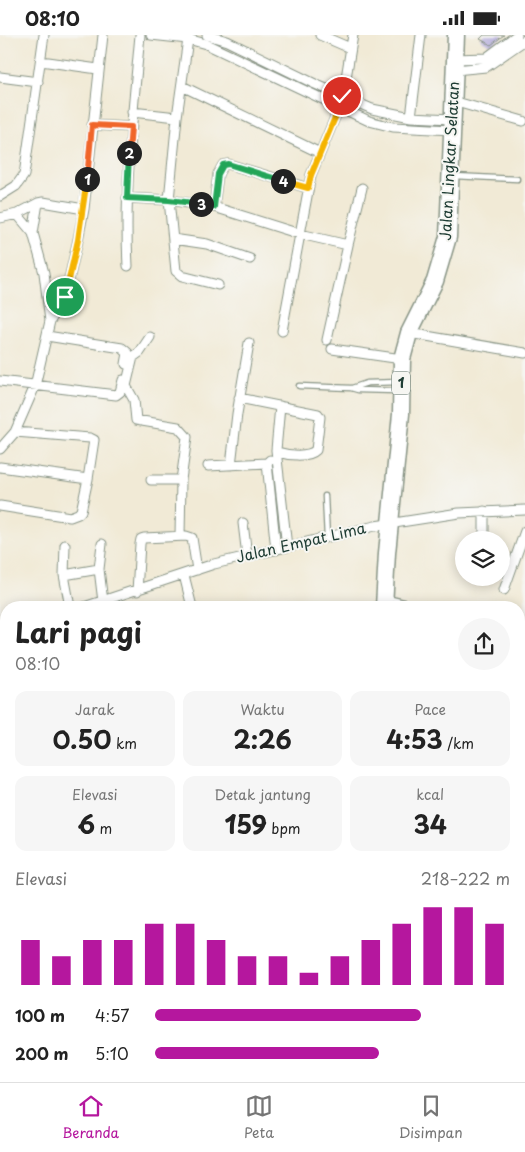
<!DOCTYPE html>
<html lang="id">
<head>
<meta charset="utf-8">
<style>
  :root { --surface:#fff; --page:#f6f6f6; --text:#222; --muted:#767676; --line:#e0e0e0; --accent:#b5179e }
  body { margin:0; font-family:"Playpen Sans",sans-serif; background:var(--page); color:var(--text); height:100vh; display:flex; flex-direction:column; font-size:19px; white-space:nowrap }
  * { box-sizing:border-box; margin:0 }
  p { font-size:16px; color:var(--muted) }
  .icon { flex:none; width:28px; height:28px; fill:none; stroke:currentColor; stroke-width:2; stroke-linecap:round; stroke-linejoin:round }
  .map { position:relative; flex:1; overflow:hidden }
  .panel { position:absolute; left:0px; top:566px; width:525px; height:481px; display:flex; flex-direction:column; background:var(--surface); border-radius:20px 20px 0 0; box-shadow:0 2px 12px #0003 }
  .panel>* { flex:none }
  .tools { position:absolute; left:455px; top:496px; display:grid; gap:10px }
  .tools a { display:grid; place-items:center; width:55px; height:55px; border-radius:50%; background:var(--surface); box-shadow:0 2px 12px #0003; font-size:25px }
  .pin { position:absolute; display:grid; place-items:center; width:42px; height:42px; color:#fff; margin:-21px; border:2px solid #fff; border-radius:50%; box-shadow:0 1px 5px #0007 }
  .km { position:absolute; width:25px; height:25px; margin:-12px; border-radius:50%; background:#222; color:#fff; font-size:14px; line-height:25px; text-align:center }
  .round { display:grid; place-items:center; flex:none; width:52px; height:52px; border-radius:26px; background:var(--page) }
  .summary { display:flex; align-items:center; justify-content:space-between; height:85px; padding:0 15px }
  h1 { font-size:28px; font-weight:700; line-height:38px }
  .metrics { display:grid; grid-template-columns:repeat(3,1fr); gap:8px; height:85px; padding:5px 15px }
  .metrics div { display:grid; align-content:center; border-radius:12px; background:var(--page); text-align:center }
  .metrics b { font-size:25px; font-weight:700 }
  .metrics small { font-size:14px; font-weight:400 }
  .metrics p { font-size:14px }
  .chart { height:140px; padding:10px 15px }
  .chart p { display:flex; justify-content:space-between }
  .chart svg { width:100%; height:90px; margin-top:5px; stroke:var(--accent); stroke-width:6 }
  ul { padding:0 15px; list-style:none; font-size:16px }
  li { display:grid; grid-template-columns:80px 60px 1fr; align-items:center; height:38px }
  li i { height:12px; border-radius:6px; background:var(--accent) }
  .status { display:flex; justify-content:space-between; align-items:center; height:35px; padding:0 25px; background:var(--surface); direction:ltr }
  .status svg { height:14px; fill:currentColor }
  .tab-bar { display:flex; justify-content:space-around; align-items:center; height:70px; border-top:1px solid var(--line); background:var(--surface); font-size:14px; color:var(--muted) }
  .tab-bar a { display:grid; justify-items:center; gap:2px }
  .tab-bar .selected { color:var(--accent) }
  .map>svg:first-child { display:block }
  .building { fill:#b5addc }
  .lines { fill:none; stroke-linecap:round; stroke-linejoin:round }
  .lane-casing { stroke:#889485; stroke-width:7 }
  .street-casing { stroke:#889485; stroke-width:11 }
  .highway-casing { stroke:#889485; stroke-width:19 }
  .lane { stroke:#fff; stroke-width:4.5 }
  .street { stroke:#fff; stroke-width:9 }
  .highway { stroke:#fff; stroke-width:16 }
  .split-1-casing { stroke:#fff; stroke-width:10 }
  .split-2-casing { stroke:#fff; stroke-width:10 }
  .split-3-casing { stroke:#fff; stroke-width:10 }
  .split-4-casing { stroke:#fff; stroke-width:10 }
  .split-5-casing { stroke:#fff; stroke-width:10 }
  .split-1 { stroke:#f5b400; stroke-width:6 }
  .split-2 { stroke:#f0652b; stroke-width:6 }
  .split-3 { stroke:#22a559; stroke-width:6 }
  .split-4 { stroke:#22a559; stroke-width:6 }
  .split-5 { stroke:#f5b400; stroke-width:6 }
  .labels { text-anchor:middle; stroke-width:4; stroke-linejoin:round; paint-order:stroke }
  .shield { fill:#f6f6f2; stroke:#60746d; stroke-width:1 }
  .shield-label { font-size:14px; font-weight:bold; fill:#1f3d34 }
  .street-label { font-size:15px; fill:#1f3d34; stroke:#f6f6f2 }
</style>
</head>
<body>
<div class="status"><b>08:10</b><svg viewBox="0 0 49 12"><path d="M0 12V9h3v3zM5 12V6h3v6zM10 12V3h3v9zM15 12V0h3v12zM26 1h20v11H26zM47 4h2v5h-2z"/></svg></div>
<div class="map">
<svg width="525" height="1047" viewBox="0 0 525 1047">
  <rect width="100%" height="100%" fill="#f6f6f2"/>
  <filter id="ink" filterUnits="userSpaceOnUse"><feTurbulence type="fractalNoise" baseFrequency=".02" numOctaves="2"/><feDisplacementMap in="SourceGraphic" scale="10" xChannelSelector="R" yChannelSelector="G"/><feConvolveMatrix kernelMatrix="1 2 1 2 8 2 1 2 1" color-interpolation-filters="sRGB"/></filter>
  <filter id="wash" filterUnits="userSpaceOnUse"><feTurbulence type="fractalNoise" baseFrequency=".0096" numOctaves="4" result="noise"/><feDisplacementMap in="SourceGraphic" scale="20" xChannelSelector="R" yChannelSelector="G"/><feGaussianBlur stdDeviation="1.12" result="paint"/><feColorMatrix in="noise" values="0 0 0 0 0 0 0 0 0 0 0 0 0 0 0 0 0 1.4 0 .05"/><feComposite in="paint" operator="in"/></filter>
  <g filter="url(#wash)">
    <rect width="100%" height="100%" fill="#f1ead6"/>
    <g id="blocks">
      <path class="building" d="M484 0H504L491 10 480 4Z"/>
    </g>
  </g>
  <g filter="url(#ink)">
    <use href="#blocks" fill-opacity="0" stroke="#889485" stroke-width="1"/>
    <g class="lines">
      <g class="lane-casing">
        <path id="lane" d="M454 141 517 144
          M299 351 351 353 358 355 397 356
          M352 353 367 348 399 347
          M325 461 327 503
          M387 563 412 569 414 572
          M519 662 525 656
          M519 708 525 711
          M519 833 525 835"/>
      </g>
      <g class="street-casing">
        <path id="street" d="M151 0 188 4 206 9 369 86 393 92 452 95
          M207 0 227 6 315 49 372 74 411 82 452 84
          M320 0 350 13
          M188 4 177 82 169 165 176 236 182 241 218 250
          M455 24 486 23 517 0
          M41 26 98 34
          M455 35 486 32 525 5
          M0 42 38 47
          M182 51 320 118
          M453 66 523 86
          M132 77 177 82
          M411 82 421 0
          M92 90 131 92
          M0 161 16 151 24 140 44 0
          M127 163 169 165 214 172 300 199 348 210 362 153
          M214 172 218 139 223 130 228 129 308 153
          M17 179 33 198 44 238 50 286
          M0 183 17 179 38 168 43 167 84 174
          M33 198 38 168
          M173 204 207 209 250 224
          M128 231C124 153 133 77 140 0
          M282 296 311 140 339 73 345 49 353 0
          M409 298 525 318
          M47 301 122 313 128 318 126 329
          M150 302 140 317 133 322 126 351 134 365 136 385 178 392 187 402 181 445 180 501
          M327 305 348 210
          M332 314 402 324
          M0 346 116 360 120 357 123 345
          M239 363 318 379 320 382 316 415C308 423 287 420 277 417
          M280 371 276 415 287 512
          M0 414 15 397 35 351 50 286 65 262 78 205 84 174 103 0
          M267 428 276 515
          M231 430 237 379 249 308
          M208 431 267 428 270 425
          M0 432 88 444
          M151 445H181
          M0 471 70 482 78 479 81 476 88 444 94 405 90 403 15 397
          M484 476V505
          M243 488 247 521
          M102 509 99 534 103 567
          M65 510 64 540 70 572
          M64 540 99 534
          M184 540 192 572
          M504 555 525 496
          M137 556 140 509 141 504 144 503 186 501 192 503 197 535
          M84 572 214 529 375 491 459 478 525 475
          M0 601 6 599
          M176 1041 179 1047
          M223 1041 227 1047
          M321 1041 325 1047
          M253 1047 264 1041
          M344 1047 355 1041
          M434 1047 445 1041
          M474 1047 484 1041"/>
      </g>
      <g class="highway-casing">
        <path id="highway" d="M384 572 387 518 401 379 402 324 409 298 435 246 448 202 456 0
          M487 1041 491 1047"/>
      </g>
      <use href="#lane" class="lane"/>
      <use href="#street" class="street"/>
      <use href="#highway" class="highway"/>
    </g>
  </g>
  <g class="lines" filter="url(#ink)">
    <g class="split-1-casing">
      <path id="split-1" d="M65 262 78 205 87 144"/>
    </g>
    <g class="split-2-casing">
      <path id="split-2" d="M87 144 92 90 131 92 129 118"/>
    </g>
    <g class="split-3-casing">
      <path id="split-3" d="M129 118 127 163 169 165 201 169"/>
    </g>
    <g class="split-4-casing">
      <path id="split-4" d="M201 169 214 172 218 139 223 130 228 129 283 146"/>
    </g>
    <g class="split-5-casing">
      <path id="split-5" d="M283 146 308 153 311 140 339 73 342 61"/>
    </g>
    <use href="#split-1" class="split-1"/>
    <use href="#split-2" class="split-2"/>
    <use href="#split-3" class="split-3"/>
    <use href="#split-4" class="split-4"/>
    <use href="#split-5" class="split-5"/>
  </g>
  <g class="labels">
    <rect class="shield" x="392" y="336.5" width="18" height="23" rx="4"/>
    <g class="shield-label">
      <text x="401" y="353">1</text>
    </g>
    <g class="street-label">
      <text transform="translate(450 126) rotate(-87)" y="5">Jalan Lingkar Selatan</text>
      <text transform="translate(301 508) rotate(-13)" y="5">Jalan Empat Lima</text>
    </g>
  </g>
</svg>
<div class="tools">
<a><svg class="icon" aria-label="layers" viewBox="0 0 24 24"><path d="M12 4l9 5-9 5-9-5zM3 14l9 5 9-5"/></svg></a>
</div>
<div class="pin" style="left:65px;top:262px;background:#1e9e55"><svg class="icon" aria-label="arrive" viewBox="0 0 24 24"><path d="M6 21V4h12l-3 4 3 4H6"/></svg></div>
<div class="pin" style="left:342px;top:61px;background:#d93025"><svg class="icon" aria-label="check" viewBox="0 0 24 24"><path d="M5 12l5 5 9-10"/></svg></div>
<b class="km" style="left:87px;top:144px">1</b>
<b class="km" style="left:129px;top:118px">2</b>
<b class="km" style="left:201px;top:169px">3</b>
<b class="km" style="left:283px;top:146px">4</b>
<section class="panel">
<div class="summary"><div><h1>Lari pagi</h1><p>08:10</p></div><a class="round"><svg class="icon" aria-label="share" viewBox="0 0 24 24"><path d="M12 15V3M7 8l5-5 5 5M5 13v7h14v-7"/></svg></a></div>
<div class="metrics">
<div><p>Jarak</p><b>0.50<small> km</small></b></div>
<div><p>Waktu</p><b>2:26</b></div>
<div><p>Pace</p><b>4:53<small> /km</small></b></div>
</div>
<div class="metrics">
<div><p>Elevasi</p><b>6<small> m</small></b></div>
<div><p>Detak jantung</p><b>159<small> bpm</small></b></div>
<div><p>kcal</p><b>34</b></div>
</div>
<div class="chart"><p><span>Elevasi</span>218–222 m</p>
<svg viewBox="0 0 160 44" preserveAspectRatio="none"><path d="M5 44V22M15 44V30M25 44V22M35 44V22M45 44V14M55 44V14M65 44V22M75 44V30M85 44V30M95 44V38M105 44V30M115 44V22M125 44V14M135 44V6M145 44V6M155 44V14"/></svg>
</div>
<ul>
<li><b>100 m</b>4:57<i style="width:75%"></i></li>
<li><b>200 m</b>5:10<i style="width:63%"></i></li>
</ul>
</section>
</div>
<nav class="tab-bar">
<a class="selected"><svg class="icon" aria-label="home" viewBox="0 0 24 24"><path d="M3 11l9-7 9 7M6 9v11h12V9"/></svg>Beranda</a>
<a><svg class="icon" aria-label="map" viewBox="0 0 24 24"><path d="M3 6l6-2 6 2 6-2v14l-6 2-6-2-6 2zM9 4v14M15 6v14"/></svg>Peta</a>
<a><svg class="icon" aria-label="saved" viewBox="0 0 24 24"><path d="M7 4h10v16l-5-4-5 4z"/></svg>Disimpan</a>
</nav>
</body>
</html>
